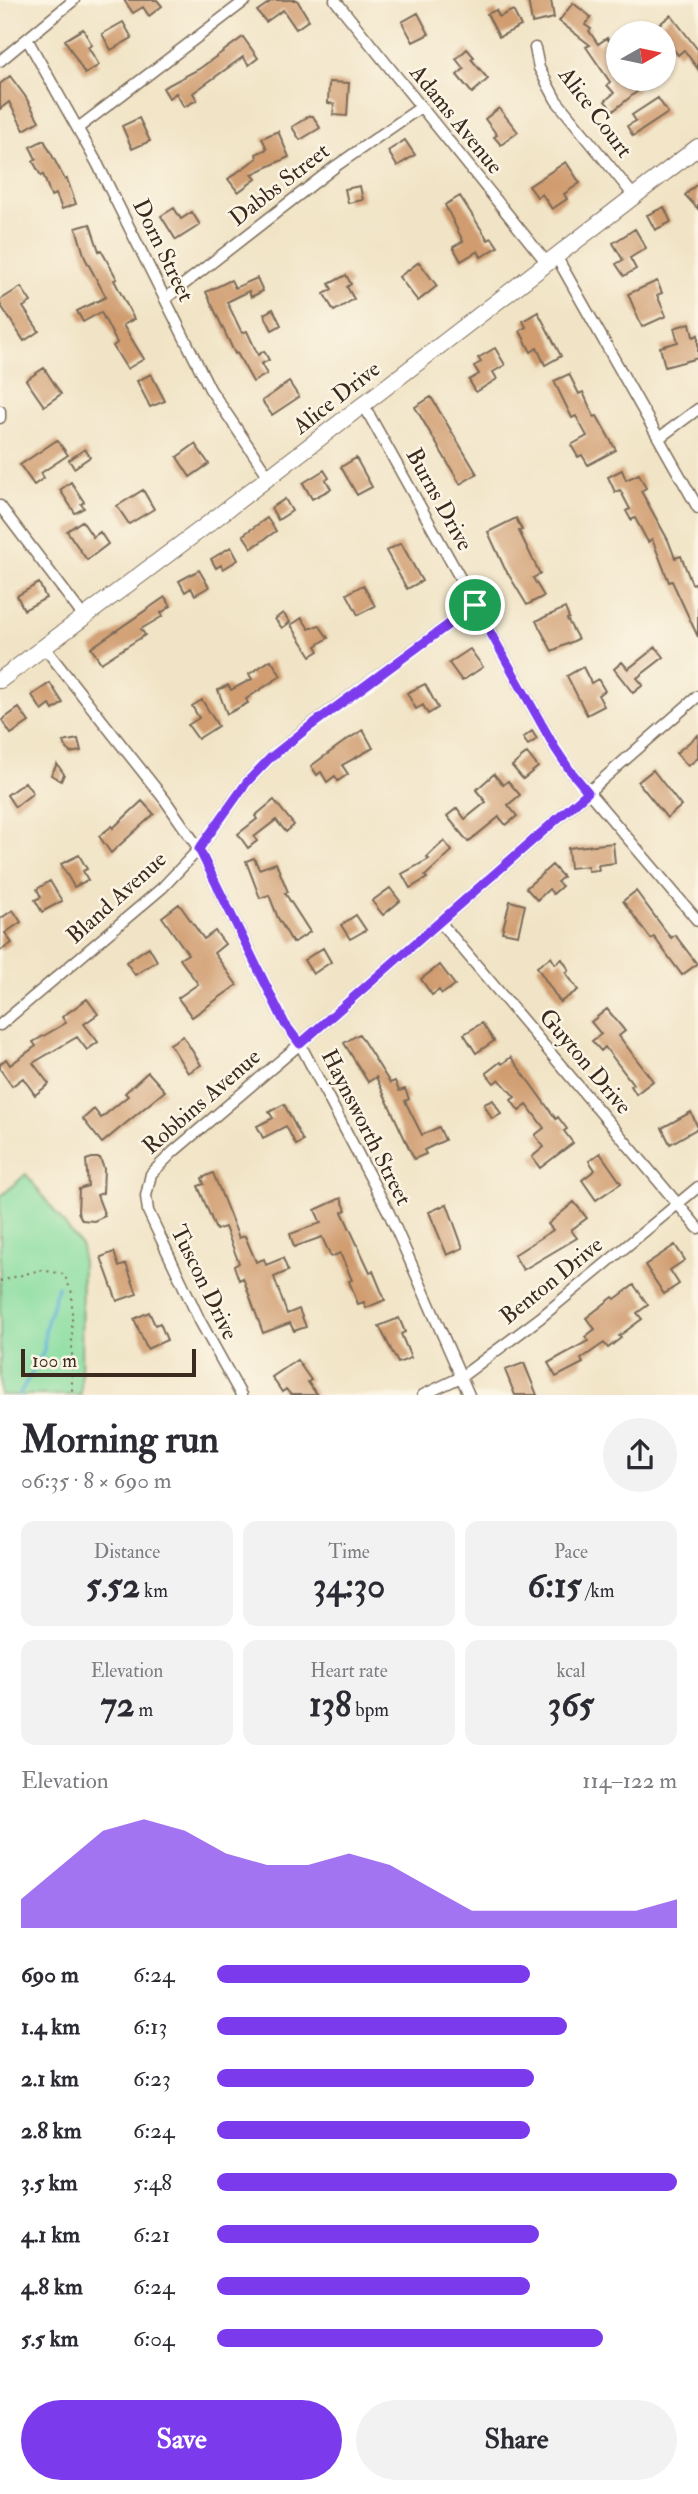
<!DOCTYPE html>
<html lang="en">
<head>
<meta charset="utf-8">
<style>
  :root { --surface:#fff; --page:#f2f2f3; --text:#2b2b33; --muted:#7c7c81; --accent:#7c3aed }
  body { margin:0; font-family:"IM FELL Double Pica",serif; background:var(--page); color:var(--text); height:100vh; display:flex; flex-direction:column; font-size:26px; white-space:nowrap }
  * { box-sizing:border-box; margin:0 }
  p { font-size:23px; color:var(--muted) }
  .icon { flex:none; width:38px; height:38px; fill:none; stroke:currentColor; stroke-width:2; stroke-linecap:round; stroke-linejoin:round }
  .map { position:relative; height:1395px; overflow:hidden }
  .side { display:flex; flex-direction:column; background:var(--surface); flex:1 }
  .side>* { flex:none }
  .needle { width:46px; rotate:81deg }
  .controls { position:absolute; left:606px; top:21px; display:grid; gap:14px }
  .controls a { display:grid; place-items:center; width:70px; height:70px; border-radius:50%; background:var(--surface); box-shadow:0 2px 5px #0004; font-size:35px }
  .scale { position:absolute; left:21px; bottom:18px; width:175px; box-sizing:border-box; padding-left:7px; border:4px solid #3b2a1e; border-top:0; font-size:19px; line-height:24px; white-space:nowrap; color:#3b2a1e; -webkit-text-stroke:5px #fcf5e5; paint-order:stroke }
  .pin { position:absolute; display:grid; place-items:center; width:60px; height:60px; color:#fff; margin:-30px; border:4px solid #fff; border-radius:50%; box-shadow:0 2px 7px #0007 }
  .round { display:grid; place-items:center; flex:none; width:74px; height:74px; border-radius:37px; background:var(--page) }
  .head { display:flex; align-items:center; justify-content:space-between; height:119px; padding:0 21px }
  h1 { font-size:38px; font-weight:700; line-height:52px }
  .figures { display:grid; grid-template-columns:repeat(3,1fr); gap:10px; height:119px; padding:7px 21px }
  .figures div { display:grid; align-content:center; border-radius:14px; background:var(--page); text-align:center }
  .figures b { font-size:35px; font-weight:700 }
  .figures small { font-size:19px; font-weight:400 }
  .figures p { font-size:19px }
  .chart { height:196px; padding:14px 21px }
  .chart p { display:flex; justify-content:space-between }
  .chart svg { width:100%; height:126px; margin-top:7px; fill:var(--accent); opacity:.7 }
  .action { display:flex; gap:14px; margin-top:auto; padding:14px 21px }
  .action a { flex:1; height:80px; border-radius:42px; background:var(--accent); color:#fff; font-size:28px; font-weight:700; line-height:80px; text-align:center }
  .action a+a { background:var(--page); color:var(--text) }
  ul { padding:0 21px; list-style:none; font-size:23px }
  li { display:grid; grid-template-columns:112px 84px 1fr; align-items:center; height:52px }
  li i { height:18px; border-radius:9px; background:var(--accent) }
  .map>svg:first-child { display:block }
  .green { fill:#88dda0; stroke:#62845f; stroke-width:2 }
  .lines { fill:none; stroke-linecap:round; stroke-linejoin:round }
  .stream { stroke:#53aed1; stroke-width:3.5 }
  .building { fill:#d09c6f }
  .street-casing { stroke:#7b6b59; stroke-width:13 }
  .secondary-casing { stroke:#7b6b59; stroke-width:18 }
  .path { stroke:#7b6b59; stroke-width:2; stroke-dasharray:2 5; stroke-linecap:butt }
  .street { stroke:#fff; stroke-width:10 }
  .secondary { stroke:#fff; stroke-width:16 }
  .route-casing { stroke:#fff; stroke-width:14 }
  .route { stroke:#7c3aed; stroke-width:9 }
  .labels { text-anchor:middle; stroke-width:5; stroke-linejoin:round; paint-order:stroke }
  .street-label { font-size:23px; fill:#3b2a1e; stroke:#fcf5e5 }
</style>
</head>
<body>
<div class="map">
<svg width="698" height="1395" viewBox="0 0 698 1395">
  <rect width="100%" height="100%" fill="#fcf5e5"/>
  <filter id="ink" filterUnits="userSpaceOnUse"><feTurbulence type="fractalNoise" baseFrequency=".0143" numOctaves="2"/><feDisplacementMap in="SourceGraphic" scale="14" xChannelSelector="R" yChannelSelector="G"/><feConvolveMatrix kernelMatrix="1 2 1 2 8 2 1 2 1" color-interpolation-filters="sRGB"/></filter>
  <filter id="wash" filterUnits="userSpaceOnUse"><feTurbulence type="fractalNoise" baseFrequency=".00686" numOctaves="4" result="noise"/><feDisplacementMap in="SourceGraphic" scale="28" xChannelSelector="R" yChannelSelector="G"/><feGaussianBlur stdDeviation="1.57" result="paint"/><feColorMatrix in="noise" values="0 0 0 0 0 0 0 0 0 0 0 0 0 0 0 0 0 1.4 0 .05"/><feComposite in="paint" operator="in"/></filter>
  <g filter="url(#wash)">
    <rect width="100%" height="100%" fill="#f1e4c6"/>
    <path class="green" d="M26 1174 82 1247 81 1395H0V1197Z"/>
    <g class="lines">
      <path class="stream" d="M19 1395 44 1351 45 1329 58 1286"/>
    </g>
    <g id="blocks">
      <path class="building" d="M124 0H157L162 6 149 16 143 7 133 13Z
        M273 0H297L309 20 296 29 283 10 266 22 257 11Z
        M528 0H551L554 18 532 23Z
        M573 3 591 17 585 25 591 29 589 31 598 44 607 38 618 54V79H629L639 90 613 111 605 101 614 93 607 85 610 82 586 47 590 45 559 21Z
        M496 10 499 17 513 10 521 26 499 37 487 14Z
        M418 13 429 34 413 42 402 22Z
        M671 15 698 50V69L684 50 678 55 656 27Z
        M123 22 132 38 111 50 102 34Z
        M83 29 92 45 88 47 99 65 85 74 65 40Z
        M243 37 258 58 249 65 243 57 193 93 197 100 184 107 176 93 169 98 163 88 199 69Z
        M467 49 474 57 471 59 488 79 472 93 457 75 464 69 456 59Z
        M10 76 25 96 39 121 24 130 9 102 0 109V84Z
        M329 82 349 83 347 116 333 115 334 104 328 103Z
        M658 98 668 113 633 136 627 126 636 121 632 115Z
        M499 108 518 132 501 145 494 137 497 135 485 119Z
        M309 116H313L320 128 300 140 292 127Z
        M139 118 150 141 132 149 122 126Z
        M278 131 289 157 252 174 256 179 238 192 228 179 257 158 256 154 267 149 262 138Z
        M44 140 65 180 67 179 76 204 62 209 56 194 51 196 43 174 41 176 33 161 36 159 30 147Z
        M405 140 415 155 397 166 388 151Z
        M566 162 580 183 564 194 567 199 552 209 542 194 537 197 529 186Z
        M698 183V209L685 195Z
        M360 186 363 200 348 203 345 189Z
        M460 196 488 240 492 238 498 247 481 257 478 251 461 261 453 247 463 241 445 205Z
        M664 207 671 222 655 230 647 215Z
        M174 208 181 219 192 212 200 225 176 240 161 216Z
        M90 224 99 251 101 250 117 279 114 280 134 319 123 325 144 359 127 369 113 346 117 343 101 312 83 322 77 311 106 297 85 258 76 228Z
        M635 229 646 248 630 258 636 269 624 276 616 264 623 260 613 243Z
        M419 262 437 286 418 301 399 277Z
        M346 275 351 284 347 287 354 299 334 311 324 294 332 289 329 284Z
        M257 278 263 291 251 297 249 291 227 302 242 333 247 331 258 355 264 351 269 360 261 364 267 374 253 382 237 353 235 354 206 292 231 280 235 288Z
        M657 281 662 293 657 295 666 316 642 327 628 294Z
        M21 287 31 302 23 307 39 331 24 341 0 304V300Z
        M273 309 281 325 272 330 264 314Z
        M538 312 561 356 545 365 537 348 531 352 520 331 526 327 523 321Z
        M690 323 693 337 698 335V358L665 367 660 347 678 342 674 328Z
        M495 348 505 365 493 372 497 379 476 392 469 380 479 374 474 366 481 362 478 358Z
        M44 368 61 394 44 406 26 380Z
        M151 374 165 401 150 407 137 381Z
        M569 374 579 394 583 392 594 417 597 416 616 450 588 465 582 455 578 457 571 445 587 436 576 416 572 418 554 381Z
        M289 382 299 397 272 415 262 401Z
        M431 397 477 474 460 484 415 407Z
        M57 440 68 455 41 473 44 478 34 485 20 465Z
        M195 444 209 464 190 477 177 457Z
        M85 449 90 457 74 468 69 460Z
        M356 458 372 487 357 495 341 467Z
        M324 470 329 478 326 480 331 489 312 499 303 483Z
        M622 470 626 480 639 474 646 488 641 491 668 540 675 558 681 556 692 584 695 583 698 589V637L672 581 669 582 652 539 648 542 635 518 631 520 626 511 630 509 620 490 615 492 608 477Z
        M71 482 84 502 81 504 84 508 75 513 60 490Z
        M143 490 154 509 129 524 117 506Z
        M285 499 292 511 278 520 271 508Z
        M267 518 276 531 252 548 243 535Z
        M516 518 522 530 519 531 540 574 533 578 544 596 527 605 504 567 488 532Z
        M82 521 93 537 100 532 108 544 87 560 67 531Z
        M401 543 422 581 407 589 386 551Z
        M231 547 238 560 223 569 221 565 216 568 211 559Z
        M199 570 209 587 195 595 191 588 185 592 179 581Z
        M39 583 46 598 24 610 17 596Z
        M363 585 375 606 358 615 347 594Z
        M165 597 171 606 161 613 163 616 141 629 145 635 101 663 91 648Z
        M565 608 569 618 567 619 578 639 552 651 536 621Z
        M283 613 290 622 282 628 275 619Z
        M302 618 309 629 319 625 328 638 316 646 319 651 311 656 291 625Z
        M656 647 664 657 637 678 643 685 633 693 614 669 622 662 628 669Z
        M470 649 483 667 462 681 449 663Z
        M271 660 281 676 246 699 248 703 227 714 218 690 228 685 231 690 252 679 249 674Z
        M583 667 591 683 598 679 605 691 598 695 604 706 587 715 567 676Z
        M50 683 63 703 53 710 50 705 42 711 32 695Z
        M425 684 438 708 428 714 423 705 416 709 407 693Z
        M202 700 218 726 198 739 188 725 199 718 192 706Z
        M19 708 29 722 11 734 2 720Z
        M363 730 373 748 342 765 348 774 338 781 335 776 327 782 321 772 317 775 311 766 345 741Z
        M532 731 537 739 528 745 523 738Z
        M698 735V758L688 766 676 753Z
        M78 739 81 751 70 753 63 742Z
        M527 753 538 767 523 779 512 766Z
        M57 764 64 774 61 781 51 775Z
        M653 770 681 806 667 818 638 782Z
        M494 774 503 785 508 781 520 795 508 805 517 816 506 825 499 817 468 842 447 816 457 808 465 819 486 802 476 790Z
        M25 782 33 793 15 807 7 795Z
        M274 800 294 825 286 832 276 820 254 837 257 841 248 848 238 834 257 819 255 816Z
        M142 801 154 814 111 853 99 836 112 826 113 828Z
        M444 841 452 851 425 876 427 878 410 888 402 874 429 859 427 857Z
        M613 843 615 863 598 865 599 870 588 871V866L570 868 568 848Z
        M79 855 87 869 83 871 88 880 74 887 61 864Z
        M254 858 259 869 276 863 288 892 285 893 310 932 293 943 278 918 269 895 260 898 246 861Z
        M552 865 563 877 557 882 562 886 553 894 549 889 537 900 526 888Z
        M50 881 62 901 42 912 35 900 41 897 37 889Z
        M390 888 400 901 383 915 372 901Z
        M636 891 671 938 675 935 697 964 682 975 654 937 651 939 623 901Z
        M510 901 525 905 518 935 502 932Z
        M179 904 204 939 215 931 225 944 214 953 237 985 192 1017 178 998 198 984 180 959 188 954 162 917Z
        M13 910 21 922 5 933 12 943 0 951V919Z
        M356 915 366 930 350 939 341 925Z
        M149 947 157 961 135 975 126 962Z
        M323 948 331 962 313 974 304 960Z
        M551 957 555 964 562 959 569 970 566 973 578 990 560 1002 537 967Z
        M440 965 455 985 442 994 439 990 432 995 421 979Z
        M87 999 98 1014 84 1024 98 1042 87 1050 77 1037 33 1063 49 1084 35 1095 23 1078 12 1086 0 1069V1064L6 1059 10 1065 36 1046 33 1042 66 1023 62 1017Z
        M607 1009 625 1031 619 1036 653 1081 636 1094 631 1086 633 1084 605 1047 601 1051 592 1041 601 1034 591 1022Z
        M482 1023 494 1041 476 1053 464 1034Z
        M359 1034 390 1083 395 1081 399 1091 405 1089 409 1099 405 1101 422 1135 439 1127 445 1140 424 1150 426 1154 414 1159 376 1077 368 1082 344 1043Z
        M183 1036 201 1065 188 1073 170 1044Z
        M511 1057 556 1119 558 1117 567 1129 564 1131 573 1143 540 1168 532 1157 544 1147 535 1135 544 1128 527 1105 519 1111 511 1100 515 1097 499 1079 494 1083 486 1073 500 1062 502 1064Z
        M148 1072 165 1091 102 1143 83 1119 94 1109 101 1118 128 1096 125 1093Z
        M493 1100 501 1114 492 1119 484 1104Z
        M284 1104 303 1141 296 1145 286 1126 263 1138 257 1126 273 1118 269 1112Z
        M691 1112 698 1128 670 1144 662 1128Z
        M600 1153 621 1183 596 1200 582 1180 595 1170 589 1161Z
        M92 1158H100L104 1169 103 1193 97 1195 105 1216 94 1221 82 1220 78 1212 79 1189 88 1186 86 1160Z
        M213 1173 239 1238 245 1236 256 1262 264 1259 266 1265 283 1258 288 1271 274 1277 287 1314 299 1309 306 1327 294 1331 290 1323 263 1333 243 1278 239 1280 234 1266 239 1263 225 1227 216 1230 198 1186 204 1184 202 1178Z
        M341 1198 346 1210 342 1212 370 1272 373 1271 385 1300 366 1308 364 1302 358 1304 349 1281 352 1280 340 1253 331 1257 322 1237 294 1247 290 1234 321 1223 315 1210Z
        M574 1202 587 1218 571 1230 577 1238 523 1270 514 1255 553 1230 548 1224Z
        M447 1204 463 1248 447 1255 429 1212Z
        M675 1245 685 1260 670 1270 679 1284 664 1294 645 1265Z
        M114 1252 119 1267 126 1264 137 1294 117 1301 101 1257Z
        M634 1285 648 1305 637 1313 642 1319 619 1336 621 1338 608 1348 604 1343 581 1359 583 1363 556 1377 548 1363 588 1341 585 1337 595 1329 586 1318 613 1297 615 1299Z
        M149 1312 155 1325 160 1323 167 1340 147 1349 134 1319Z
        M399 1318 405 1332 401 1334 411 1358 398 1363 379 1326Z
        M297 1360 311 1380 308 1382 317 1395H291L286 1389 282 1392 272 1377Z
        M524 1363 537 1395H515L505 1370Z"/>
    </g>
  </g>
  <g filter="url(#ink)">
    <use href="#blocks" fill-opacity="0" stroke="#7b6b59" stroke-width="2"/>
    <g class="lines">
      <g class="street-casing">
        <path id="street" d="M335 0 547 263
          M27 39 97 163 210 389 269 477
          M535 48 539 68 556 100 634 196
          M0 61 74 0
          M78 128 246 0
          M556 256 698 508
          M165 299 336 166 421 107
          M363 404 555 748 569 769 698 921
          M0 411V418
          M659 438 698 409
          M0 506 84 617
          M44 647 165 800 199 849 285 1024 300 1044 389 1213 469 1395
          M440 922 698 1228
          M0 1025 162 888 199 849 247 782 270 758 308 727 475 605
          M241 1395 200 1321 148 1211 146 1196 151 1174 173 1152 300 1044 698 696
          M423 1395 461 1377 540 1318 698 1187"/>
      </g>
      <g class="secondary-casing">
        <path id="secondary" d="M0 680 208 524 698 147"/>
      </g>
      <path class="path" d="M0 1281 40 1270 64 1274 72 1293V1395"/>
      <use href="#street" class="street"/>
      <use href="#secondary" class="secondary"/>
    </g>
  </g>
  <g class="lines" filter="url(#ink)">
    <g class="route-casing">
      <path id="route" d="M475 605 555 748 569 769 588 792 300 1044 285 1024 199 849 247 782 270 758 309 727Z"/>
    </g>
    <use href="#route" class="route"/>
  </g>
  <g class="labels">
    <g class="street-label">
      <text transform="translate(596 112) rotate(53)" y="8">Alice Court</text>
      <text transform="translate(457 119) rotate(51)" y="8">Adams Avenue</text>
      <text transform="translate(279 184) rotate(-38)" y="8">Dabbs Street</text>
      <text transform="translate(164 250) rotate(64)" y="8">Dorn Street</text>
      <text transform="translate(336 397) rotate(-38)" y="8">Alice Drive</text>
      <text transform="translate(440 499) rotate(61)" y="8">Burns Drive</text>
      <text transform="translate(116 897) rotate(-42)" y="8">Bland Avenue</text>
      <text transform="translate(586 1061) rotate(50)" y="8">Guyton Drive</text>
      <text transform="translate(201 1101) rotate(-41)" y="8">Robbins Avenue</text>
      <text transform="translate(367 1127) rotate(63)" y="8">Haynsworth Street</text>
      <text transform="translate(551 1280) rotate(-39)" y="8">Benton Drive</text>
      <text transform="translate(205 1282) rotate(64)" y="8">Tuscon Drive</text>
    </g>
  </g>
</svg>
<div class="controls">
<a><svg class="needle" viewBox="-14 -14 28 28"><path d="M0-13l5 13h-10z" fill="#e53935"/><path d="M0 13l5-13h-10z" fill="#7c7c81"/></svg></a>
</div>
<div class="scale">100 m</div>
<div class="pin" style="left:475px;top:605px;background:#1e9e55"><svg class="icon" aria-label="arrive" viewBox="0 0 24 24"><path d="M6 21V4h12l-3 4 3 4H6"/></svg></div>
</div>
<section class="side">
<div class="head"><div><h1>Morning run</h1><p>06:35 · 8 × 690 m</p></div><a class="round"><svg class="icon" aria-label="share" viewBox="0 0 24 24"><path d="M12 15V3M7 8l5-5 5 5M5 13v7h14v-7"/></svg></a></div>
<div class="figures">
<div><p>Distance</p><b>5.52<small> km</small></b></div>
<div><p>Time</p><b>34:30</b></div>
<div><p>Pace</p><b>6:15<small> /km</small></b></div>
</div>
<div class="figures">
<div><p>Elevation</p><b>72<small> m</small></b></div>
<div><p>Heart rate</p><b>138<small> bpm</small></b></div>
<div><p>kcal</p><b>365</b></div>
</div>
<div class="chart"><p><span>Elevation</span>114–122 m</p>
<svg viewBox="0 0 160 44" preserveAspectRatio="none"><path d="M0 44V34L10 22L20 10L30 6L40 10L50 18L60 22L70 22L80 18L90 22L100 30L110 38L120 38L130 38L140 38L150 38L160 34V44z"/></svg>
</div>
<ul>
<li><b>690 m</b>6:24<i style="width:68%"></i></li>
<li><b>1.4 km</b>6:13<i style="width:76%"></i></li>
<li><b>2.1 km</b>6:23<i style="width:69%"></i></li>
<li><b>2.8 km</b>6:24<i style="width:68%"></i></li>
<li><b>3.5 km</b>5:48<i style="width:100%"></i></li>
<li><b>4.1 km</b>6:21<i style="width:70%"></i></li>
<li><b>4.8 km</b>6:24<i style="width:68%"></i></li>
<li><b>5.5 km</b>6:04<i style="width:84%"></i></li>
</ul>
<div class="action"><a>Save</a><a>Share</a></div>
</section>
</body>
</html>
